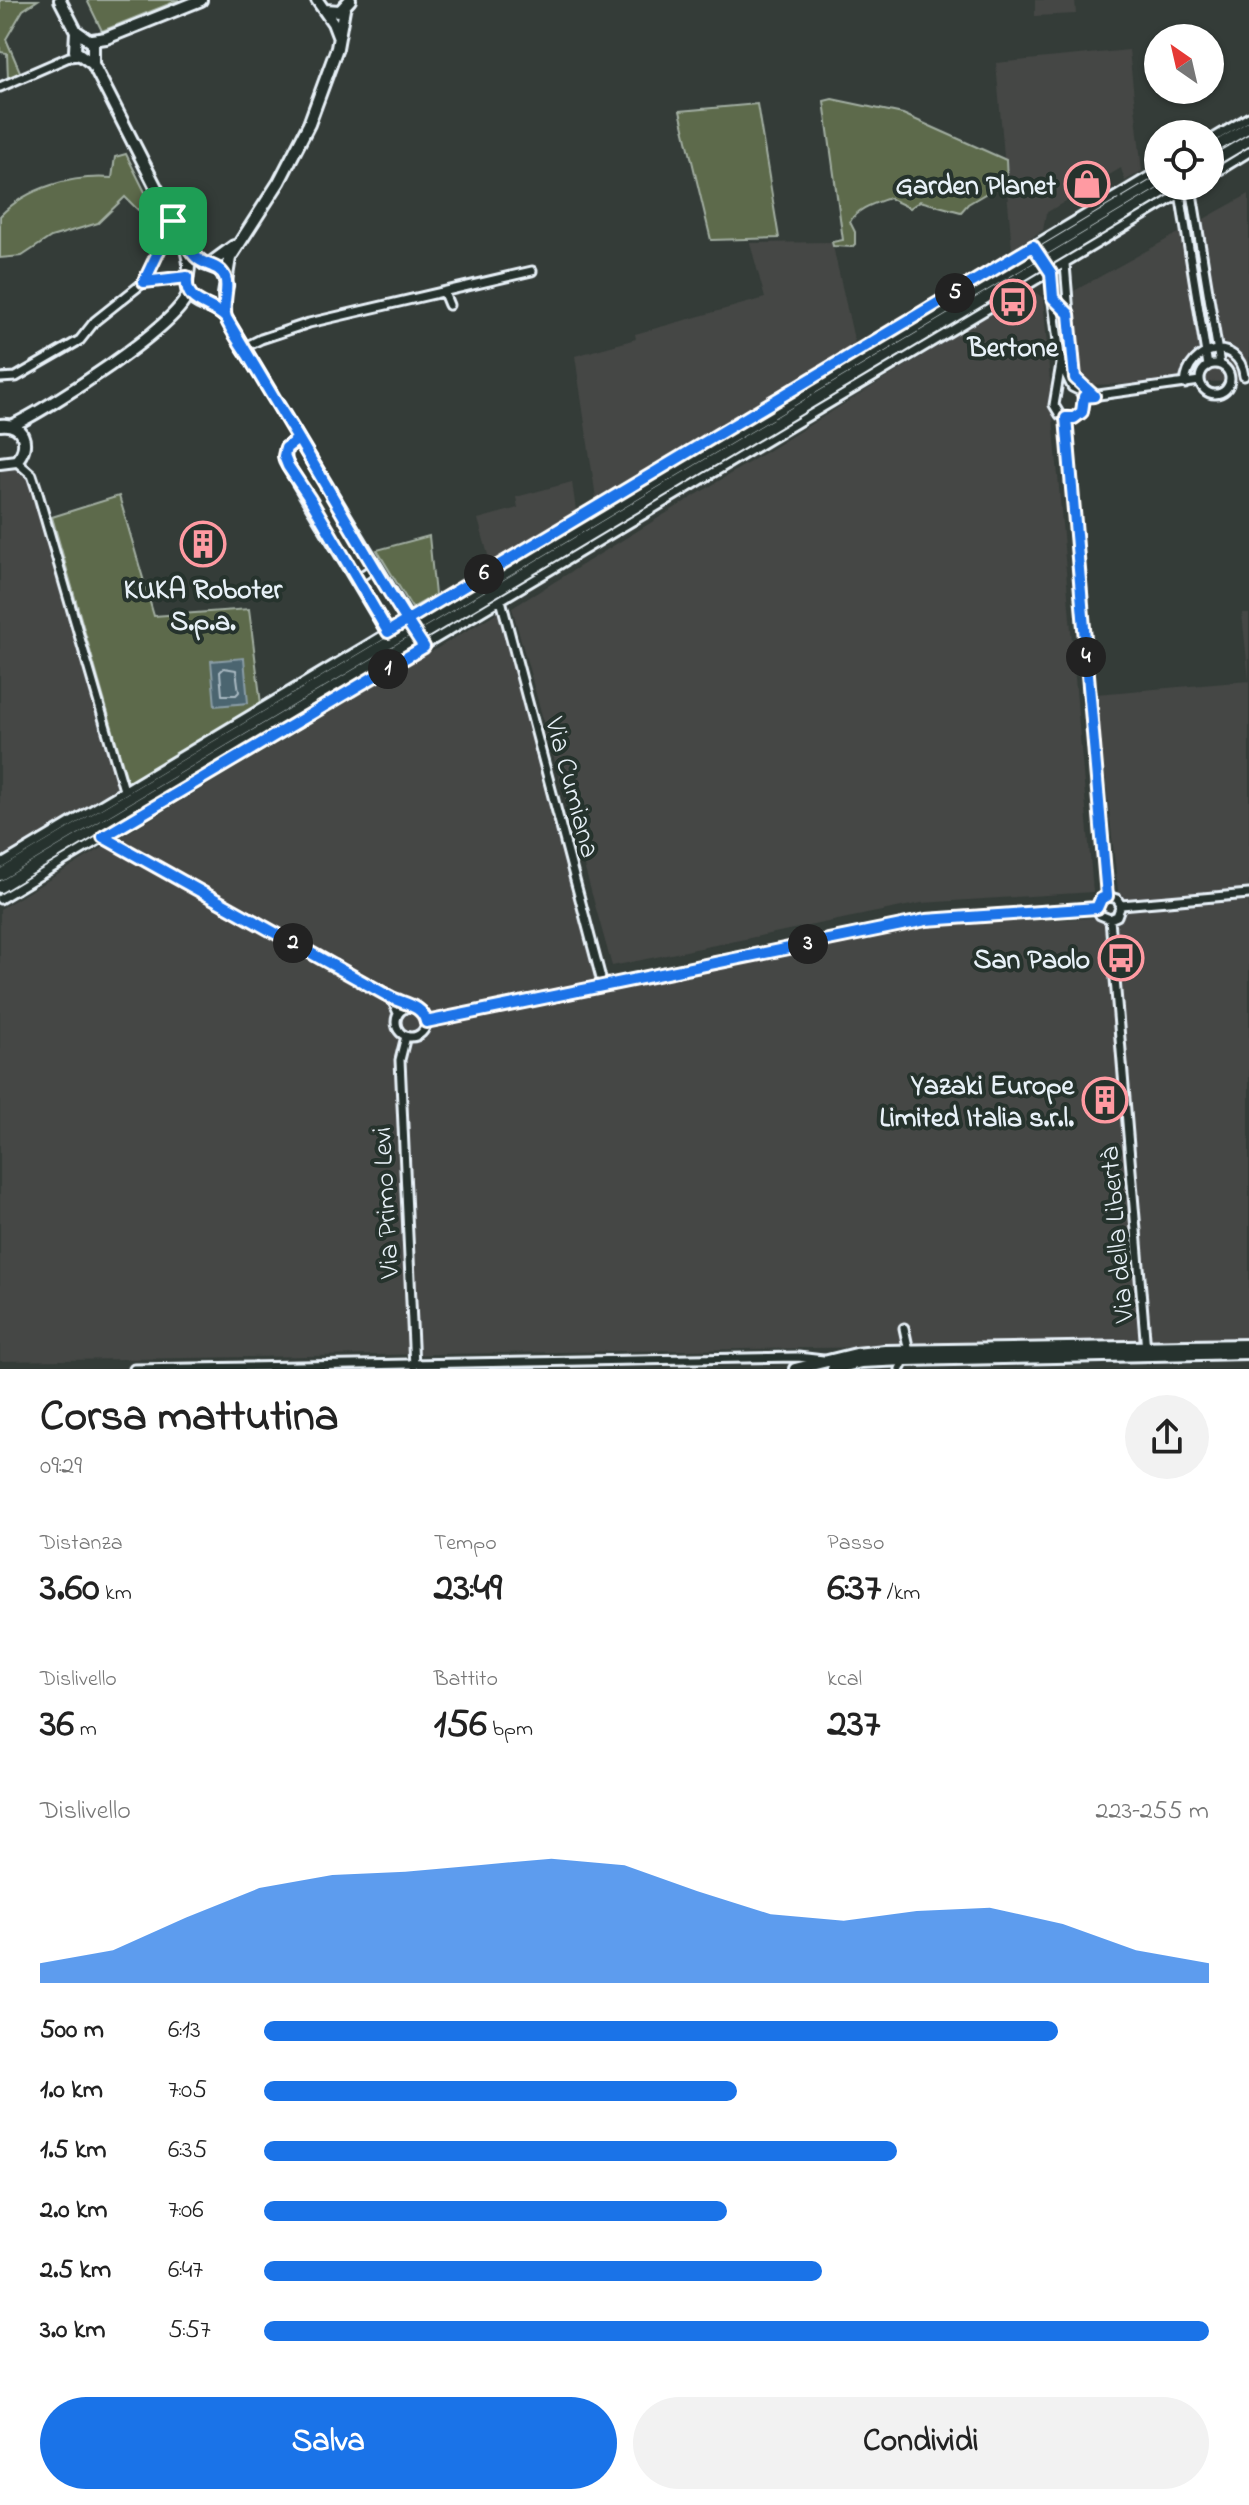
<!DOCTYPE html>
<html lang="it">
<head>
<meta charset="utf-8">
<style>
  :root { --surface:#fff; --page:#f2f2f2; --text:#222; --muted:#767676; --accent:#1a73e8 }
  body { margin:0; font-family:"Indie Flower",sans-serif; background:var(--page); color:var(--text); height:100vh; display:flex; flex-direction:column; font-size:30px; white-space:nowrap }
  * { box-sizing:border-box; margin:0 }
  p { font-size:26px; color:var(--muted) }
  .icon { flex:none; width:44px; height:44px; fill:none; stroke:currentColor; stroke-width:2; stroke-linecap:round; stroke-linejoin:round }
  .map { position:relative; height:1369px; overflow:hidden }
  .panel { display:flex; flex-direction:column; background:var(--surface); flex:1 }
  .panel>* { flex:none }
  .needle { width:52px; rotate:326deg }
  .buttons { position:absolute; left:1144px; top:24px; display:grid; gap:16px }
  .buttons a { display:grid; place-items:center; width:80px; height:80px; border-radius:50%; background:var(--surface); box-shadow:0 2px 6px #0004; font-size:40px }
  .pin { position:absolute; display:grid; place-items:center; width:68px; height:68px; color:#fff; margin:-34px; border-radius:16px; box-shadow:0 4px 12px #0006 }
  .km { position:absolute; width:40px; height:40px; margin:-20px; border-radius:50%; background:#222; color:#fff; font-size:22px; line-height:40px; text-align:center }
  .round { display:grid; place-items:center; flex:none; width:84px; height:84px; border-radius:42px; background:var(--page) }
  .head { display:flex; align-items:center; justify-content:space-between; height:136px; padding:0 40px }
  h1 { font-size:44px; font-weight:700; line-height:60px }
  .metrics { display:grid; grid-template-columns:repeat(3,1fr); gap:12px; height:136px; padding:8px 40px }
  .metrics div { display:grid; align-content:center }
  .metrics b { font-size:40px; font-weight:700 }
  .metrics small { font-size:22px; font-weight:400 }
  .metrics p { font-size:22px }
  .chart { height:224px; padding:16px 40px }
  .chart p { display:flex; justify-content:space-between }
  .chart svg { width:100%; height:144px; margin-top:8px; fill:var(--accent); opacity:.7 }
  .cta { display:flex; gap:16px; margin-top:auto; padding:16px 40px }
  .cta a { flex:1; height:92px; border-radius:48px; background:var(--accent); color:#fff; font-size:32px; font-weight:700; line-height:92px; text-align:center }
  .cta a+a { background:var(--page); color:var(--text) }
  ul { padding:0 40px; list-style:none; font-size:26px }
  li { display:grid; grid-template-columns:128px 96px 1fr; align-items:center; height:60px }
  li i { height:20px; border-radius:10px; background:var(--accent) }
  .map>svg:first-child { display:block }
  .built { fill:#454745 }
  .green { fill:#5d6a4b; stroke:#a2aea2; stroke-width:2 }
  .water { fill:#4b6570; stroke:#8a9da6; stroke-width:2 }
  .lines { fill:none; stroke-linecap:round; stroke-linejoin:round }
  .shore { stroke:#a9b9c2; stroke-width:2 }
  .street-casing { stroke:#e8f1f8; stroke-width:13 }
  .secondary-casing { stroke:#e8f1f8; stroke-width:16 }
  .street { stroke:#26332d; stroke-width:7 }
  .secondary { stroke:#26332d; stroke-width:10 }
  .route-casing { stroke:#fff; stroke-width:16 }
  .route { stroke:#1a73e8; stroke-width:10 }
  .labels { text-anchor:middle; stroke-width:8; stroke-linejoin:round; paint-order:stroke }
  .poi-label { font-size:28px; font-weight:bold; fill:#e8f1f8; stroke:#26332d; text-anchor:end }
  .street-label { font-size:28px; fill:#e8f1f8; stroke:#26332d }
</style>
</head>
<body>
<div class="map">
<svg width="1249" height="1369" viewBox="0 0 1249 1369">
  <rect width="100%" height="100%" fill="#343c38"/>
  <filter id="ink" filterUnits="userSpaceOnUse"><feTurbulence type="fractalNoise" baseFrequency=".0125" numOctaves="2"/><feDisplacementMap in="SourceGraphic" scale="16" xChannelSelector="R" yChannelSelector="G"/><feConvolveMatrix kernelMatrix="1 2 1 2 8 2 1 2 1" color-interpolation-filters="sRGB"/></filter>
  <g filter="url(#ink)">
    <path class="built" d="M1035 0H1075L1076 14 1035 16Z
      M1129 50 1142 171 1125 181 1121 168 1046 213 1043 230 1012 249 996 63Z
      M1249 194V381L1083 385 1074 291Z
      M832 242 855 344 596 498 575 356 636 339 635 334 765 298 750 243Z
      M1028 291H1034L1043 298 1093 892 921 903 612 966 512 608Z
      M16 461 32 475 124 790 0 865V463Z
      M572 482 576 511 490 562 478 519 518 508 516 497Z
      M498 612 600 992 937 924 1121 917 1096 694 1249 681 1242 613H1249V1341L0 1361V909Z"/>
    <path class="green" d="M0 0H38L23 10 6 39 21 74 8 79 7 53 0 52Z
      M87 0H179L102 31Z
      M832 99 903 114 1006 160 1007 181 968 204 961 212 920 201 910 208 889 198C876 203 857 208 850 222L855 232V244L852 247 833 246 832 242 843 240 824 101Z
      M757 104 779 238 711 240 680 111Z
      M126 154 152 206 138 210 125 197 98 223 51 237 22 256 0 258V216C27 187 73 175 112 178L115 157Z
      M119 496 154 616 249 609 261 704 128 783 52 517Z
      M429 536 435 595 412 608 377 550Z"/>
    <path class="water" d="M244 658 248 703 215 706 211 661Z"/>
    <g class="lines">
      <path class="shore" d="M224 668 236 670 239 692 236 695H222L220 672Z"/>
      <g class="street-casing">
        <path id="street" d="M0 87 69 57 79 56
          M1210 140 1249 117
          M1210 176 1249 152
          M1191 187 1220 365
          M1180 193 1208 366
          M1065 264 1075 388
          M1049 271 1061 364 1054 405 1060 415 1074 418 1082 412 1085 401 1080 391 1072 387 1061 364
          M144 282 173 221
          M444 293 449 305
          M243 348 261 339 309 323 532 271
          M1200 379a15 15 0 1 1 30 0a15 15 0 1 1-30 0Z
          M0 378 16 377 80 340 95 321 144 282 187 277
          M1185 384C1188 345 1239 336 1244 376
          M1084 397 1200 381
          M1066 418 1107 896
          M16 461 32 475 37 490 124 790
          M357 579 375 567
          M501 600 603 986
          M103 837 391 997
          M0 865 1158 171
          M1107 896 1117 899 1121 905 1117 916 1110 919
          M1107 896 1101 899 1097 908 1100 915 1110 919
          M0 899 1193 186
          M1121 905 1249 894
          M1110 919 1146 1350
          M396 1022a15 15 0 1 1 30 0a15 15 0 1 1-30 0Z
          M398 1013 391 997 409 1006
          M426 1022 926 920 1097 908
          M406 1036 400 1060 414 1367
          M134 1369 798 1357 823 1360
          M900 1369 909 1351 904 1328"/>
      </g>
      <g class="secondary-casing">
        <path id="secondary" d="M60 0 76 31 75 51 93 64 185 244 204 264 220 270 227 285
          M317 0 333 23 338 36
          M325 10 340 11 350 0
          M76 31 93 43V64
          M92 40 106 38 201 0
          M1210 150 1249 127
          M1210 163 1249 140
          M185 244C186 250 188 256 189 263 190 276 181 289 193 299 203 308 213 304 226 318L415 632
          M208 265 234 246
          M225 316 224 294 230 258 279 182 309 124 337 48 344 9
          M0 425C23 422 32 445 16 461L0 463
          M13 425C46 410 180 325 188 293
          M298 439 286 448 285 461 392 640
          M0 875 1158 182
          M0 887 1172 186
          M795 1369 856 1354 885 1351 1249 1345
          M833 1369 861 1362 905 1360 1249 1353"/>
      </g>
      <use href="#street" class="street"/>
      <use href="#secondary" class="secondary"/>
    </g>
  </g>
  <g class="lines" filter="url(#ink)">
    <g class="route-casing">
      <path id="route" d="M173 221C180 234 186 247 196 257 204 266 219 264 225 277 230 289 221 304 226 318 231 331 241 344 248 355 262 379 277 404 292 428 336 501 377 576 424 647L103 837 390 997C404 1004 423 1005 426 1022L926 920 1097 908 1101 899 1107 896 1066 418H1074L1082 412 1084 397 1094 396 1075 378 1069 314 1053 298 1051 273 1033 246 421 612 388 632 310 499 288 466 284 456 286 448 298 439 226 318C211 302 184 305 187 277L144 282 173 221"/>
    </g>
    <use href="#route" class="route"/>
  </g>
  <defs>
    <g id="shop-ring" transform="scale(2.3)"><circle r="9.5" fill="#26332d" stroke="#ff9aa2" stroke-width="1.5"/><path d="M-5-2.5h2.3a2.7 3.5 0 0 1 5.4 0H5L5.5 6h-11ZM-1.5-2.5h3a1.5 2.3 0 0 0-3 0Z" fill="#ff9aa2"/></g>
    <g id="bus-ring" transform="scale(2.3)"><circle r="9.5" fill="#26332d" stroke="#ff9aa2" stroke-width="1.5"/><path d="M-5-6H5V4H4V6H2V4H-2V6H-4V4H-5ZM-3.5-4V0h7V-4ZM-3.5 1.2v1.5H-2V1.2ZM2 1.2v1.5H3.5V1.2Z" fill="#ff9aa2"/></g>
    <g id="building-ring" transform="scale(2.3)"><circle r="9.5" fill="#26332d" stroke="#ff9aa2" stroke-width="1.5"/><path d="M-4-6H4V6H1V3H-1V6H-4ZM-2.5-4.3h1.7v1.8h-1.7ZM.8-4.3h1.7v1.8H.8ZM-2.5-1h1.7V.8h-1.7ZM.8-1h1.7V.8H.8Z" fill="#ff9aa2"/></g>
  </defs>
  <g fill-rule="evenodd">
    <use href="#shop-ring" x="1087" y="184"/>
    <use href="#bus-ring" x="1013" y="302"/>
    <use href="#building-ring" x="203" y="544"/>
    <use href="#bus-ring" x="1121" y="958"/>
    <use href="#building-ring" x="1105" y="1100"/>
  </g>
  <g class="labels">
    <g class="poi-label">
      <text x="1056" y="194">Garden Planet</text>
      <text x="1013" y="356" text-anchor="middle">Bertone</text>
      <text x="203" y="598" text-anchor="middle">KUKA Roboter<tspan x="203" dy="32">S.p.a.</tspan></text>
      <text x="1090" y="968">San Paolo</text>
      <text x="1074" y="1094">Yazaki Europe<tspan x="1074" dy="32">Limited Italia s.r.l.</tspan></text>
    </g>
    <g class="street-label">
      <text transform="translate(574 787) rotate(75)" y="10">Via Cumiana</text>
      <text transform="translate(384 1203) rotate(-93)" y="10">Via Primo Levi</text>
      <text transform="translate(1115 1235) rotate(-95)" y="10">Via della Libertà</text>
    </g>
  </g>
</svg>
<div class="buttons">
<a><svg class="needle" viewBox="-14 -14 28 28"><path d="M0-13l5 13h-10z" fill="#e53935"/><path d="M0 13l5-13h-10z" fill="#767676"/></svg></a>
<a><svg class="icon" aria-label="locate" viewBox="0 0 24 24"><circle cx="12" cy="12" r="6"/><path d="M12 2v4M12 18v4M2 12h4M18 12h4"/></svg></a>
</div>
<div class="pin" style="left:173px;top:221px;background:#1e9e55"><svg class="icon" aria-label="arrive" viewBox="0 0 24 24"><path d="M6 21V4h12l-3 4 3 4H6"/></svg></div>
<b class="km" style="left:388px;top:669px">1</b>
<b class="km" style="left:293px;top:943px">2</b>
<b class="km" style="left:808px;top:944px">3</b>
<b class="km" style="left:1086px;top:657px">4</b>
<b class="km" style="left:955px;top:293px">5</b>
<b class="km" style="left:484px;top:574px">6</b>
</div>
<section class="panel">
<div class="head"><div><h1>Corsa mattutina</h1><p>09:29</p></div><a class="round"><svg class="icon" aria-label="share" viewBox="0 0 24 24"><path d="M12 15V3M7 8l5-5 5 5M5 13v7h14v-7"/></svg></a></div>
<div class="metrics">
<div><p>Distanza</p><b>3.60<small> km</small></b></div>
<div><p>Tempo</p><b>23:49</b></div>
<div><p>Passo</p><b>6:37<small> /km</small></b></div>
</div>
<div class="metrics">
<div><p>Dislivello</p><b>36<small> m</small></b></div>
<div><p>Battito</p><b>156<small> bpm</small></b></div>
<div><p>kcal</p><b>237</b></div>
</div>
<div class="chart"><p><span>Dislivello</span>223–255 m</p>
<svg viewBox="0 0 160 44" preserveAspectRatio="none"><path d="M0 44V38L10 34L20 24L30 15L40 11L50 10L60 8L70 6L80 8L90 16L100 23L110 25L120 22L130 21L140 26L150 34L160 38V44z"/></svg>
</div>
<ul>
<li><b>500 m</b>6:13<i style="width:84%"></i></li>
<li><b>1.0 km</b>7:05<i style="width:50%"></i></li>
<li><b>1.5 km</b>6:35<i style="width:67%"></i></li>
<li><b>2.0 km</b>7:06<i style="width:49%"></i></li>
<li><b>2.5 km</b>6:47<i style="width:59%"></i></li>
<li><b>3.0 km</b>5:57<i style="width:100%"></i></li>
</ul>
<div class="cta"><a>Salva</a><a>Condividi</a></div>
</section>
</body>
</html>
